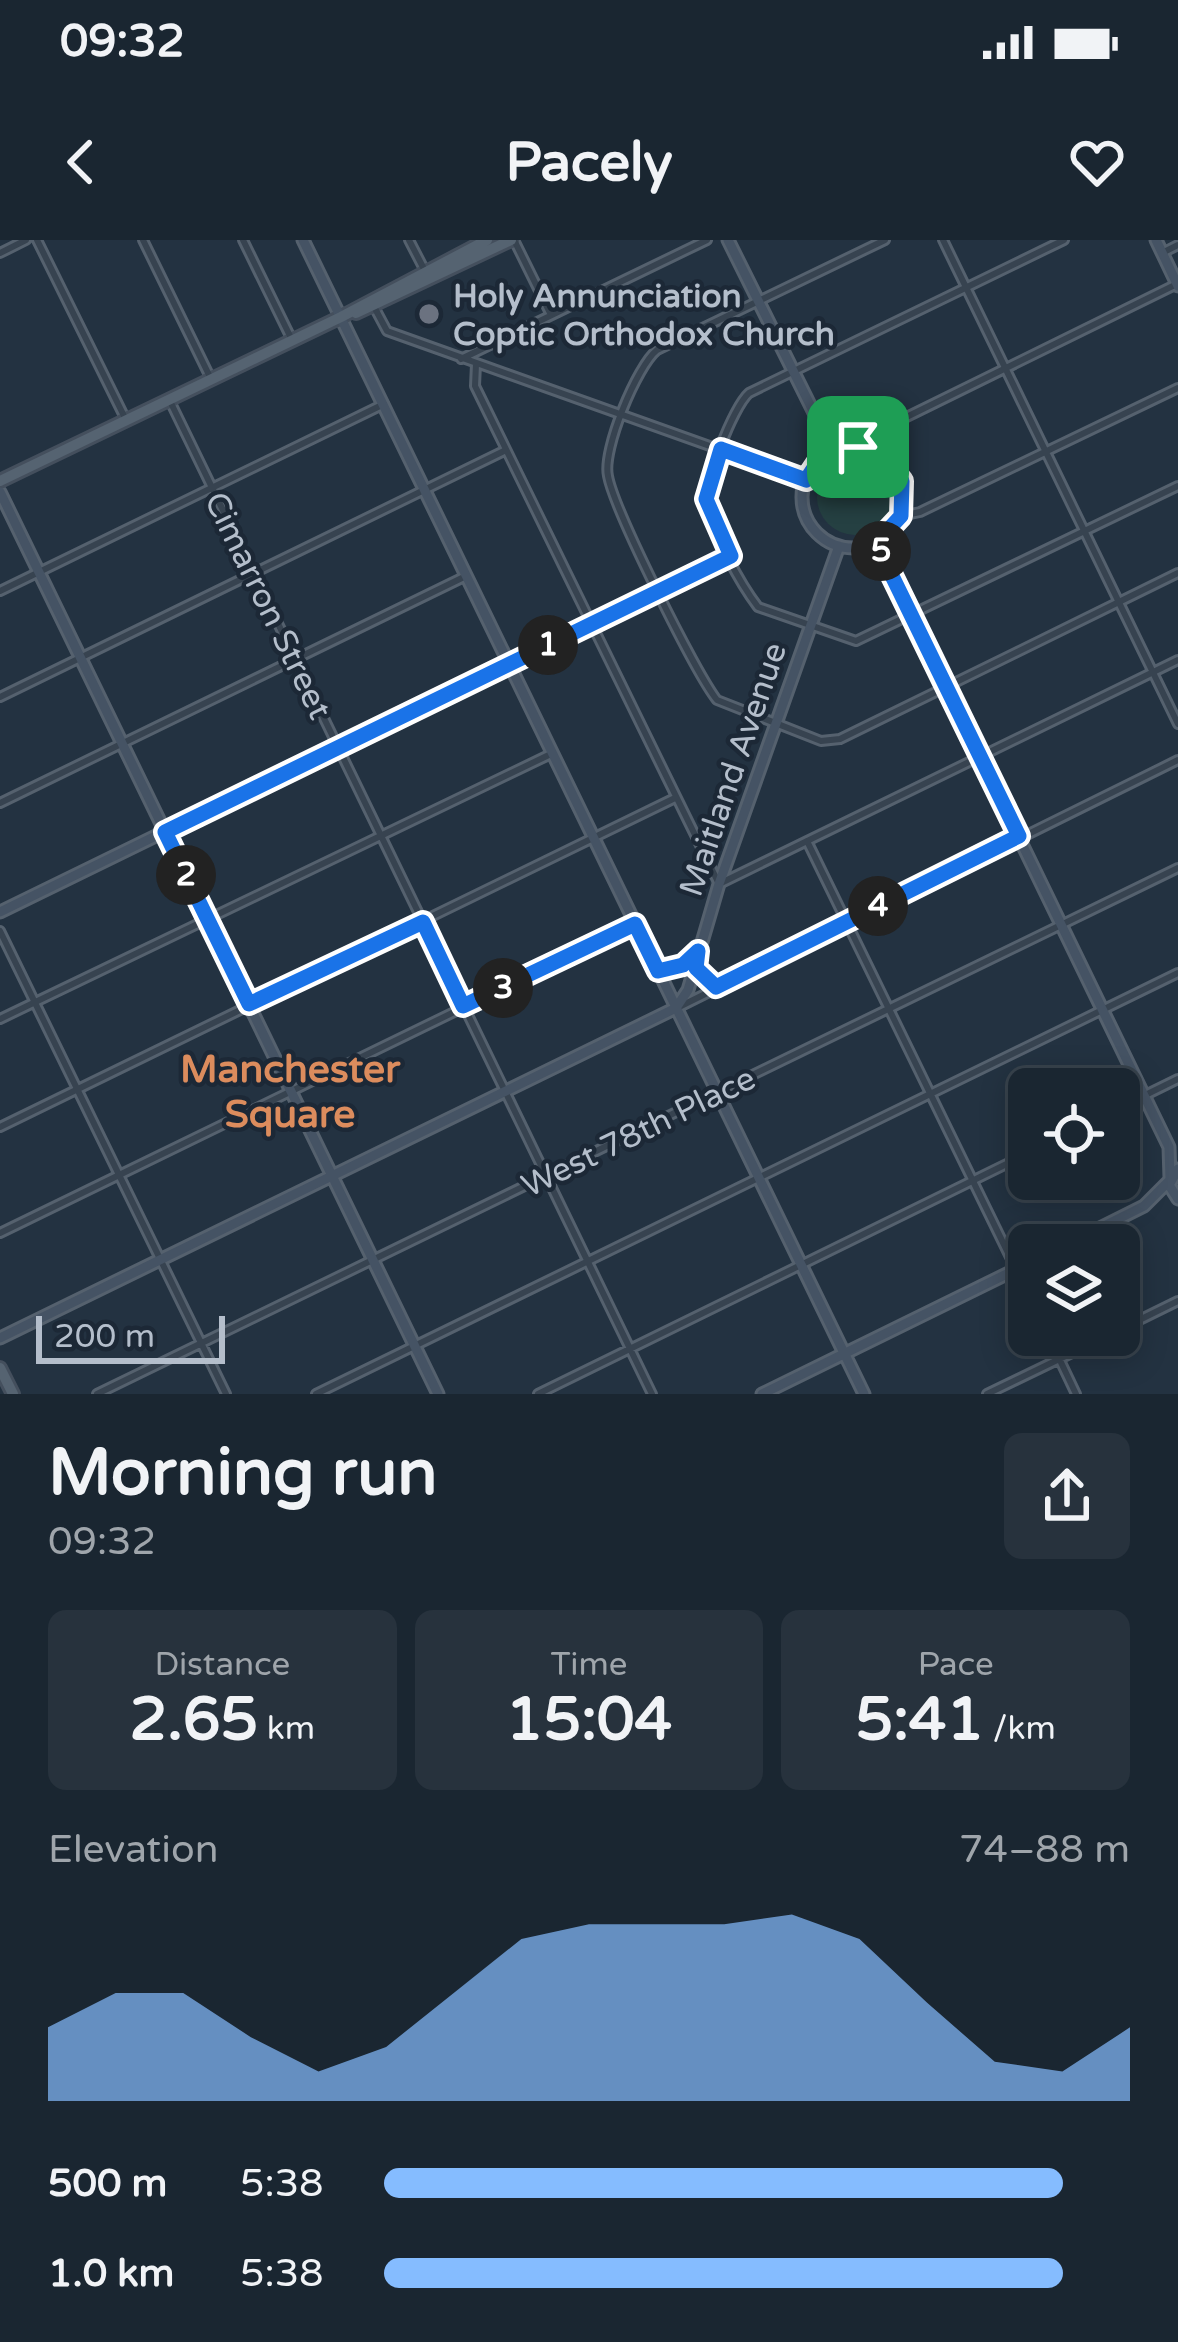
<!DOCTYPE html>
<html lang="en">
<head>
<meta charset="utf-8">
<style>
  :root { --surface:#1a2631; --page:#27323d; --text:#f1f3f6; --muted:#9fa5ab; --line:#38434d; --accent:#85bcff }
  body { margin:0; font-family:"Varela Round",sans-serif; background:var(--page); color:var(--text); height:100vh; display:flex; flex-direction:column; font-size:45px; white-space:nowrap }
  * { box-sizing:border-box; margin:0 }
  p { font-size:39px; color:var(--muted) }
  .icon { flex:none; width:66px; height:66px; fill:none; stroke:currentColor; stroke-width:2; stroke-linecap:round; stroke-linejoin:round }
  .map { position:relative; height:1154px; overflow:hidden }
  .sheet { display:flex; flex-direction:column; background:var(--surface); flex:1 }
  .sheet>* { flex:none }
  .fabs { position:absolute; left:1008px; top:828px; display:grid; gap:24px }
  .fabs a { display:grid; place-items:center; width:132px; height:132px; border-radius:18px; background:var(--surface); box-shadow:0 6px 30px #0003,0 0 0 3px var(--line); font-size:60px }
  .scale { position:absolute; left:36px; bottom:30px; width:189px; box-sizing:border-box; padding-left:12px; border:6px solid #b4becb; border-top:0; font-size:33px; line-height:42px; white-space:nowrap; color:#b4becb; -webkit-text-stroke:9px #1c2836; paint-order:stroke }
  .pin { position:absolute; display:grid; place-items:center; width:102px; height:102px; color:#fff; margin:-51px; border-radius:24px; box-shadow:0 6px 18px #0006 }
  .km { position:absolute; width:60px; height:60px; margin:-30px; border-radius:50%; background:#222; color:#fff; font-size:33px; line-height:60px; text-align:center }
  .round { display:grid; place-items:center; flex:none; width:126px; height:126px; border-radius:18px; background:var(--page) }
  .summary { display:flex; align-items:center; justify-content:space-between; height:204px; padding:0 48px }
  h1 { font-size:66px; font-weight:700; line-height:90px }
  .figures { display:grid; grid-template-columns:repeat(3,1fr); gap:18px; height:204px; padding:12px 48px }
  .figures div { display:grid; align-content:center; border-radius:18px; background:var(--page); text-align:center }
  .figures b { font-size:60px; font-weight:700 }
  .figures small { font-size:33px; font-weight:400 }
  .figures p { font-size:33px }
  .chart { height:336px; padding:24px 48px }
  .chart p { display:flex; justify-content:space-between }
  .chart svg { width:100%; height:216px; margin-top:12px; fill:var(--accent); opacity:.7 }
  ul { padding:0 48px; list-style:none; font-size:39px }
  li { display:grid; grid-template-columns:192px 144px 1fr; align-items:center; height:90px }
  li i { height:30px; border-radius:15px; background:var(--accent) }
  .status { display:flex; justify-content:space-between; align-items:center; height:84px; padding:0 60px; background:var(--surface); direction:ltr }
  .status svg { height:33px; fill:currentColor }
  header { display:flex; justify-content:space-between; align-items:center; height:156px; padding:0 48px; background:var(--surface); font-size:54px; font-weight:700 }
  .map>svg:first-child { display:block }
  .green { fill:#254042 }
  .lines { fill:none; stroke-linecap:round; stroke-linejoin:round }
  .street-casing { stroke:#55616e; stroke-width:12 }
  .secondary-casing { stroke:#55616e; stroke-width:15 }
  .primary-casing { stroke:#444f5d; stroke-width:16 }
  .street { stroke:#374350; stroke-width:6 }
  .secondary { stroke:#455364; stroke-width:9 }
  .primary { stroke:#556371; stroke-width:10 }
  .route-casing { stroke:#fff; stroke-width:24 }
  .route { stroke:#1a73e8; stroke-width:15 }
  .worship-dot { fill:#6b7280; stroke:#1c2836; stroke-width:4.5 }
  .labels { text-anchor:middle; stroke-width:9; stroke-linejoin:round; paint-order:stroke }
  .poi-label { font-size:33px; font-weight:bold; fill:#b4becb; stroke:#1c2836; text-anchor:start }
  .street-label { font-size:33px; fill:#b4becb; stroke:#1c2836 }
  .quarter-label { font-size:39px; font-weight:bold; fill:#dc8c5d; stroke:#1c2836 }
</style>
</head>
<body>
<div class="status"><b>09:32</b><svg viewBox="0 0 49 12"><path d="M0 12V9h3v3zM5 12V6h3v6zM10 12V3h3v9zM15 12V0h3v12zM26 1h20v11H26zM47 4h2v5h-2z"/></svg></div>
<header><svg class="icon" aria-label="back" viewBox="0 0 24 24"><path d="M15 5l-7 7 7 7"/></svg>Pacely<svg class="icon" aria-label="heart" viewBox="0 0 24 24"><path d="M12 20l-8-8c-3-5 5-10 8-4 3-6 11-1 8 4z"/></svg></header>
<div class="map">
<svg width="1178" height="1154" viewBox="0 0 1178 1154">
  <rect width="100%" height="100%" fill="#233241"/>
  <path class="green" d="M817 257a38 38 0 1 1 76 0a38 38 0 1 1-76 0Z"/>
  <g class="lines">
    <g class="street-casing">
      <path id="street" d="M37 0 126 180
        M143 0 211 139
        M243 0 292 100
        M409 0 425 31
        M514 0 551 75
        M885 0 657 110C637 126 602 210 608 236 614 269 695 432 717 460L821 501 840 499 1178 333
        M943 0 1178 484
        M1064 0 749 153C733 167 703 244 708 266 715 297 739 342 758 367L856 401 1178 246
        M0 13 26 0
        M1162 13 1178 5
        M372 63 387 91 805 240
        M461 119 707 0
        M476 124 475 146 719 644 1178 420
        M169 159 652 1154
        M858 207 872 194 1177 44
        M901 276 920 272 1178 148
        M0 351 384 164
        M510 423 731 316
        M0 457 506 210
        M0 563 466 336
        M807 601 1029 1056
        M0 691 226 1154
        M679 767 1178 520
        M0 779 553 513
        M1119 868 1178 839
        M0 887 675 558
        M0 993 635 684
        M1119 1090 1178 1061
        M1048 1095 1076 1154
        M97 1154 1178 628
        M316 1154 1178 733
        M538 1154 1029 913
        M987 1154 1109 1095"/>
    </g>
    <g class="secondary-casing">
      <path id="secondary" d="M303 0 864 1154
        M728 0 833 211
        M1156 0 1178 46
        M802 257a51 51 0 1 1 102 0a51 51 0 1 1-102 0Z
        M0 252 438 1154
        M876 303 1169 907 1170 938
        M0 672 510 423
        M696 725 715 747
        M658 731 680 727 695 715
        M1178 929 1169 945 1178 959
        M1066 1005 1144 966 1170 940
        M0 1098 676 768 688 750 719 644 839 306
        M762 1154 1029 1023"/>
    </g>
    <g class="primary-casing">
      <path id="primary" d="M356 73 511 0
        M0 241 341 77 487 0
        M0 1128 13 1154"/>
    </g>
    <use href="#street" class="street"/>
    <use href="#secondary" class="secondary"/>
    <use href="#primary" class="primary"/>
  </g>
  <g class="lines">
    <g class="route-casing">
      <path id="route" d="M844 207 880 214 902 241 901 276 876 303 1019 596 716 747 696 728 698 711 683 725 658 731 635 684 463 766 423 682 249 764 165 592 731 316 706 259 721 209 806 240 820 219Z"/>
    </g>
    <use href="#route" class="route"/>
  </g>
  <circle class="worship-dot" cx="429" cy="74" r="12"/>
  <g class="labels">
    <g class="poi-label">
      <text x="453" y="67">Holy Annunciation<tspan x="453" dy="38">Coptic Orthodox Church</tspan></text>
    </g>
    <g class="street-label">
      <text transform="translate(269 365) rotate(64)" y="12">Cimarron Street</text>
      <text transform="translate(732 529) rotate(-71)" y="12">Maitland Avenue</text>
      <text transform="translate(638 891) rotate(-26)" y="12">West 78th Place</text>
    </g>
    <g class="quarter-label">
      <text x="290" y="842">Manchester<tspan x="290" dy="45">Square</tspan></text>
    </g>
  </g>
</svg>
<div class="fabs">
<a><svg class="icon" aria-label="locate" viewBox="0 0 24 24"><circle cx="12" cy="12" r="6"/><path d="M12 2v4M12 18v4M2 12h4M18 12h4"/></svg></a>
<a><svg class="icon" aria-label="layers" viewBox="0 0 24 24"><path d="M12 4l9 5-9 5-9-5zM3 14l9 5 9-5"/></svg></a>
</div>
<div class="scale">200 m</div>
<div class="pin" style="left:858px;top:207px;background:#1e9e55"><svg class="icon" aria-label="arrive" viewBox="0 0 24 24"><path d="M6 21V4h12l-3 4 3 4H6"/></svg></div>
<b class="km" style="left:548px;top:405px">1</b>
<b class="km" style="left:186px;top:635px">2</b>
<b class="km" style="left:503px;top:748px">3</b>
<b class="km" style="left:878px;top:666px">4</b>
<b class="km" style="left:881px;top:311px">5</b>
</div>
<section class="sheet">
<div class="summary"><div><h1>Morning run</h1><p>09:32</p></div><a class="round"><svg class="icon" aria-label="share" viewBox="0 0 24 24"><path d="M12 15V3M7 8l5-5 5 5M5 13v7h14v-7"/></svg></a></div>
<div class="figures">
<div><p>Distance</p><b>2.65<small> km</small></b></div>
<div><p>Time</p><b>15:04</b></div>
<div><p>Pace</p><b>5:41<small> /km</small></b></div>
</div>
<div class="chart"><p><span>Elevation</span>74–88 m</p>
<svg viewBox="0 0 160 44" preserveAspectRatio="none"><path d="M0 44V29L10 22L20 22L30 31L40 38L50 33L60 22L70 11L80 8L90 8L100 8L110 6L120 11L130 24L140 36L150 38L160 29V44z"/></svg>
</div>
<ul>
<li><b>500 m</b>5:38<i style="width:91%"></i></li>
<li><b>1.0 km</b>5:38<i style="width:91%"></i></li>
</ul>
</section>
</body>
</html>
